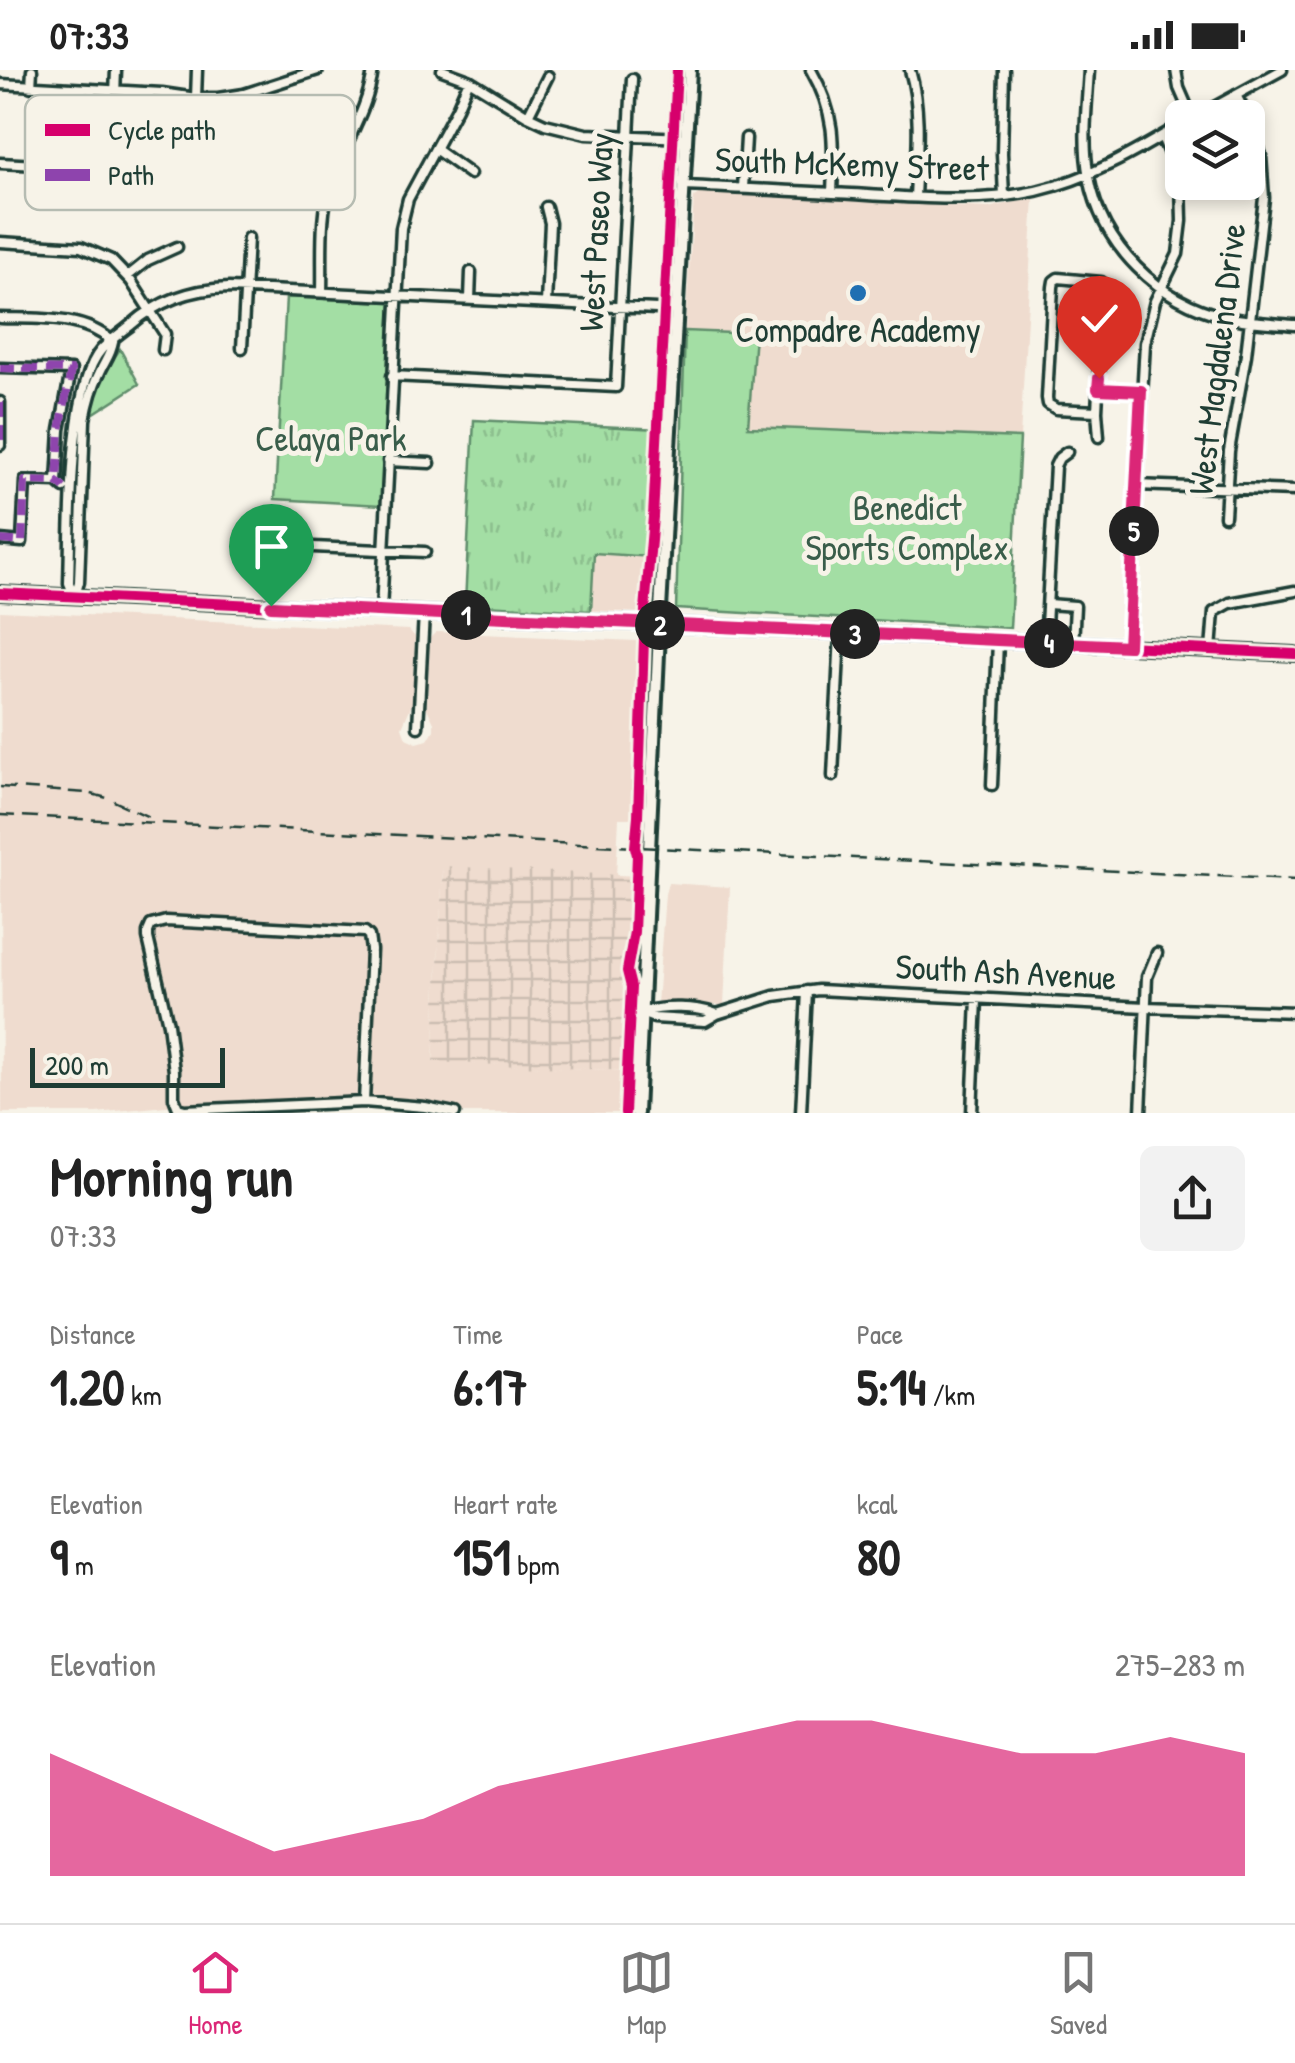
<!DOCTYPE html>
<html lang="en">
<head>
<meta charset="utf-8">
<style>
  :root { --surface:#fff; --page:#f2f2f2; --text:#222; --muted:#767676; --line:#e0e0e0; --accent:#db2777 }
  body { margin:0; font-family:"Patrick Hand",sans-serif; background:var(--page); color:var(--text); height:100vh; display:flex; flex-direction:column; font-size:38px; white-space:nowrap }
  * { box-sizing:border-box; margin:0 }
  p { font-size:32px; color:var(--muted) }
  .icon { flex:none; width:55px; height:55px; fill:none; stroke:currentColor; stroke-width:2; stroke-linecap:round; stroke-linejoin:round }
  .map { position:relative; height:1043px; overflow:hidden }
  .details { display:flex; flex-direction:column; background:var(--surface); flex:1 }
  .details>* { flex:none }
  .tools { position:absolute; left:1165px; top:30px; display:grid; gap:20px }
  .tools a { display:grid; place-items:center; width:100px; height:100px; border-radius:15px; background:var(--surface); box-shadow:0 5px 15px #0003; font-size:50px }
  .scale { position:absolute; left:30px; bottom:25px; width:195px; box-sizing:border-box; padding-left:10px; border:5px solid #1f3d34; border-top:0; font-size:28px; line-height:35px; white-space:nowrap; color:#1f3d34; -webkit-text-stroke:8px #f7f3e8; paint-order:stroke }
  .pin { position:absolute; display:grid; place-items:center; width:85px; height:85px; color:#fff; margin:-102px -42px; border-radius:50% 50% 50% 0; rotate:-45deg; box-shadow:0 0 10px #0007 }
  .pin .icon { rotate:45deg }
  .km { position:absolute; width:50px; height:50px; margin:-25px; border-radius:50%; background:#222; color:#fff; font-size:28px; line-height:50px; text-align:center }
  .round { display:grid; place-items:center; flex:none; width:105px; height:105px; border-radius:15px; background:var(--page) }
  .head { display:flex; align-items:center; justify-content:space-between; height:170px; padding:0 50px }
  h1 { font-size:55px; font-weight:800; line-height:75px }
  .figures { display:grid; grid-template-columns:repeat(3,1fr); gap:15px; height:170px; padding:10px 50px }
  .figures div { display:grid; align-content:center }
  .figures b { font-size:50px; font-weight:800 }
  .figures small { font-size:28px; font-weight:400 }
  .figures p { font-size:28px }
  .chart { height:280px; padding:20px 50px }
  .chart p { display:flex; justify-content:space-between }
  .chart svg { width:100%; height:180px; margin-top:10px; fill:var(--accent); opacity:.7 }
  .status { display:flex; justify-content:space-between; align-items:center; height:70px; padding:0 50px; background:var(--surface); direction:ltr }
  .status svg { height:28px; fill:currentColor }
  .tabs { display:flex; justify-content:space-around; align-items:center; height:140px; border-top:2px solid var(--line); background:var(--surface); font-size:28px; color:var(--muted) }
  .tabs a { display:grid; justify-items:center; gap:5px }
  .tabs .on { color:var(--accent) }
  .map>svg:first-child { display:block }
  .built { fill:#efdccf }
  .industrial { fill:url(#industrial-grid) }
  .grass { fill:url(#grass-tufts); stroke:#618e6c; stroke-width:2.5 }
  .park { fill:#a3dea4; stroke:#618e6c; stroke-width:2.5 }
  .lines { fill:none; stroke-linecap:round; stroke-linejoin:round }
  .minor-casing { stroke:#1f3d34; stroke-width:15 }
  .major-casing { stroke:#1f3d34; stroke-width:18 }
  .minor { stroke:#f7f3e8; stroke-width:8 }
  .major { stroke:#f7f3e8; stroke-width:10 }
  .rail { stroke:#1f3d34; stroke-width:2.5; stroke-dasharray:15 8; stroke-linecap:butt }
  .quiet { stroke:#8e44ad; stroke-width:8; stroke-dasharray:15 8; stroke-linecap:butt }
  .cycleway-casing { stroke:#f7f3e8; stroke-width:16 }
  .cycleway { stroke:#d6006c; stroke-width:10 }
  .route-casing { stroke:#fff; stroke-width:20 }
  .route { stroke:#db2777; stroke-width:12 }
  .poi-dot { fill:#1f6fb2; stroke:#f7f3e8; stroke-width:4 }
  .labels { text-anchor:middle; stroke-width:10; stroke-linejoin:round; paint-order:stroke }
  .street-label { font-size:35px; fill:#1f3d34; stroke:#f7f3e8 }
  .poi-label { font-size:35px; fill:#1f3d34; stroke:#f7f3e8 }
  .park-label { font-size:35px; fill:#395d4a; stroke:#f7f3e8 }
  .key { fill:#f7f3e8; stroke:#b6bcb2; stroke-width:2.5 }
  .key-label { font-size:28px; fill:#1f3d34 }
</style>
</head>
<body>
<div class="status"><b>07:33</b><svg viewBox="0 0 49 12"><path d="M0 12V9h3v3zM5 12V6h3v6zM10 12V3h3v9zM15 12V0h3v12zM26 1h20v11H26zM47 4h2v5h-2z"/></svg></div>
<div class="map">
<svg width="1295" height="1043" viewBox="0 0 1295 1043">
  <defs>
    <pattern id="industrial-grid" width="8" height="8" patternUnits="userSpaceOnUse" patternTransform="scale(2.5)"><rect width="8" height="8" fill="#efdccf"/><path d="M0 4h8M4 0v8" fill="none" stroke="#ccbeb2"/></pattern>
    <pattern id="grass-tufts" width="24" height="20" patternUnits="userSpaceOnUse" patternTransform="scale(2.5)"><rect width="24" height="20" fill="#a3dea4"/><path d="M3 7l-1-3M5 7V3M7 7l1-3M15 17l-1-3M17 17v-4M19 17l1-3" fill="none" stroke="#8cbf8e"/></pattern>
  </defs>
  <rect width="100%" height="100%" fill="#f7f3e8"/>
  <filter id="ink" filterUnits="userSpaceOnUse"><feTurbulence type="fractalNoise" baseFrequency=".01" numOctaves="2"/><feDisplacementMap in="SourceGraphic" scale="20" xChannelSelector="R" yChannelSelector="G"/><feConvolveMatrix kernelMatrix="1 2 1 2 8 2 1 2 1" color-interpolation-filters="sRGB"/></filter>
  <g filter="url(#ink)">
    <path class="built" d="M700 123 988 138 1034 128 1020 368 748 357 754 264 685 261 694 127Z
      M594 483 652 487 649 534 646 541 638 543 591 541Z
      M0 541 409 560 415 567 412 634 402 657 406 668 417 673 428 670 434 660V653L427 638 430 568 436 562 636 571 642 577 634 748H619L616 806 443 798 433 991 629 1001 627 1043H417L416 1030 374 1027 186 1034 96 1043H2Z
      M668 813 730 817 724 935 657 934 665 824Z"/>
    <path class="industrial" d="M443 796 638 806 629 1001 433 992Z"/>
    <path class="grass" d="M474 350 660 359 652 487 594 483 591 541 465 534Z"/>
    <path class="park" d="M286 227 391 232 381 435 275 429Z
      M685 261 755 264 748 357 1020 368 1010 558 676 539Z
      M120 279 139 314 91 345C96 320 105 300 120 279Z"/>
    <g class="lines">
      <g class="minor-casing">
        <path id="minor" d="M442 0 469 10 528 46 545 54 586 64 686 68
          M811 0C836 43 834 75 832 123
          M910 0C922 42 917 84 915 127
          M1004 0 1002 83 1004 126
          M1089 0C1087 35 1082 73 1089 107 1102 177 1158 231 1226 247 1249 252 1272 253 1295 255
          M1176 0 1179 18 1192 48
          M0 14 162 23 196 28H218L244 24 318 0
          M31 17 32 0
          M196 28 197 0
          M528 46 548 6
          M1194 48 1282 0
          M435 79 470 104
          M0 93 305 109 330 114
          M112 99 116 0
          M684 116C745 119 807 121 868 125 924 128 981 133 1036 121 1089 109 1136 82 1182 54
          M743 118 746 68
          M0 172 81 177 111 190 131 211 165 264 163 280
          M128 206 148 190 177 177
          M322 222C323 186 319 145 331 111 344 73 368 41 373 0
          M470 229 471 202
          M546 233 550 153 546 137
          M0 248C38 249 83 245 113 272
          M242 278 248 168
          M0 298 71 300 60 360 57 412
          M392 306 616 317 632 9
          M1098 319 1141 321
          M0 332V375
          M1097 341 1056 339 1048 334 1047 328 1053 217 1054 211 1058 208 1101 212 1103 222 1097 341 1099 367
          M388 391 430 393
          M1136 415 1295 421
          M1225 446 1229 381 1246 285 1264 128 1261 86 1254 59 1236 25
          M0 470 22 472 25 411 57 412 64 418
          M313 477 425 482
          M75 526 79 512 85 350C88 333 92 317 100 302 105 291 111 284 113 272
          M75 527 69 513C71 460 68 317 101 280 108 272 122 262 131 255 159 230 191 219 229 218L677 240
          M1048 534 1075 536 1073 574
          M381 541 401 158 408 129 457 38 469 10
          M1045 573 1055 396 1059 388 1067 382
          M1128 577 1145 273 1155 231 1178 184 1182 151 1181 112 1162 67
          M1211 580 1214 542 1230 533 1295 521
          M418 657 424 543
          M833 706 840 563
          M992 715 998 571
          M643 942C664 936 695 936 717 944
          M641 943 654 948 705 951 717 944 774 926 818 920 1145 937 1295 942
          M364 1032 371 880 369 866 365 862 166 851 151 855 148 862V868L168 954 174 1001V1028L178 1038 185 1040 364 1032 425 1037 455 1043
          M801 1043 807 921
          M972 1043 977 929
          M1141 1043 1147 907 1157 883"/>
      </g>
      <g class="major-casing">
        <path id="major" d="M0 523 1295 584
          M637 1043 660 540 690 0"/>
      </g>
      <use href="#minor" class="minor"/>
      <use href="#major" class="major"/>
      <path class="rail" d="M0 717 88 723 107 728 151 748
        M0 745 1295 810"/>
      <path class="quiet" d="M0 298 71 300 60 360 57 412
        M0 332V375
        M0 470 22 472 25 411 57 412 64 418"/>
      <g class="cycleway-casing">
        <path id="cycleway" d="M0 523 1295 584
          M625 1043 631 917 627 901 634 862 637 785 635 777 638 746 645 540 653 447 677 0"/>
      </g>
      <use href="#cycleway" class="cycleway"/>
    </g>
  </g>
  <g class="lines" filter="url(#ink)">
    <g class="route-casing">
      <path id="route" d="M271 536 1128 576 1141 321 1098 319 1099 308"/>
    </g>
    <use href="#route" class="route"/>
  </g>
  <circle class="poi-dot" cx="858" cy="223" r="10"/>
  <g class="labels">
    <g class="street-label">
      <text transform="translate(852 94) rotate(2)" y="12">South McKemy Street</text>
      <text transform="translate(596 162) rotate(-87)" y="12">West Paseo Way</text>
      <text transform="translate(1217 289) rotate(-83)" y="12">West Magdalena Drive</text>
      <text transform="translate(1006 902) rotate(3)" y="12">South Ash Avenue</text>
    </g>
    <g class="poi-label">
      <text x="858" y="272">Compadre Academy</text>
    </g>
    <g class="park-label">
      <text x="331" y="381">Celaya Park</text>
      <text x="907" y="450">Benedict<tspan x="907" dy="40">Sports Complex</tspan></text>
    </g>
  </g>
  <rect x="25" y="25" width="330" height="115" rx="15" class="key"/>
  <rect x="45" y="54" width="45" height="12" fill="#d6006c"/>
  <rect x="45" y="99" width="45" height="12" fill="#8e44ad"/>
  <g class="key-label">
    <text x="108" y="70">Cycle path</text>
    <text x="108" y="115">Path</text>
  </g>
</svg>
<div class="tools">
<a><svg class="icon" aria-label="layers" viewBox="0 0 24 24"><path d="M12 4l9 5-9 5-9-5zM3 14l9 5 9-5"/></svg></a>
</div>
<div class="scale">200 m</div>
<div class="pin" style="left:271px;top:536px;background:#1e9e55"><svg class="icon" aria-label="arrive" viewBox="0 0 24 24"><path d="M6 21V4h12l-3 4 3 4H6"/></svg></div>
<div class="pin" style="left:1099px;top:308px;background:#d93025"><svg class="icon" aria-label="check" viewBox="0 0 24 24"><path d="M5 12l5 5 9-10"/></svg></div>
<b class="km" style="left:466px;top:545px">1</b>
<b class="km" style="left:660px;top:555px">2</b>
<b class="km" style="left:855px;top:564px">3</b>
<b class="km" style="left:1049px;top:573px">4</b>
<b class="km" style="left:1134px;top:461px">5</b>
</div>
<section class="details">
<div class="head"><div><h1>Morning run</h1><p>07:33</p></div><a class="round"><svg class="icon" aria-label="share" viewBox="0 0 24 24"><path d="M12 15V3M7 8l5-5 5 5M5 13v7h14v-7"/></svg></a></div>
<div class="figures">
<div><p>Distance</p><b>1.20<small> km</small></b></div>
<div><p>Time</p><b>6:17</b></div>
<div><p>Pace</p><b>5:14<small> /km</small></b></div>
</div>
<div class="figures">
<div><p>Elevation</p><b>9<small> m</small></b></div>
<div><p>Heart rate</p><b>151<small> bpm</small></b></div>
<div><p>kcal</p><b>80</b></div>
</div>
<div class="chart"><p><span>Elevation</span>275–283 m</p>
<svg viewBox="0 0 160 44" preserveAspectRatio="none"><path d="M0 44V14L10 22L20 30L30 38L40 34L50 30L60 22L70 18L80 14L90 10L100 6L110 6L120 10L130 14L140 14L150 10L160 14V44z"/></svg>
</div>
</section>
<nav class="tabs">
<a class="on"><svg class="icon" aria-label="home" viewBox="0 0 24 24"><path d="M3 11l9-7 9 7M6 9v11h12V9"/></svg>Home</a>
<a><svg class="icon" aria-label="map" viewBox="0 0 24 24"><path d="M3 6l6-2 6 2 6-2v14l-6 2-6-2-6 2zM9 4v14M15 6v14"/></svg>Map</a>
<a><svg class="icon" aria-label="saved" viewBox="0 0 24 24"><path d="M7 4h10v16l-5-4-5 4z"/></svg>Saved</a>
</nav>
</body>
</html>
